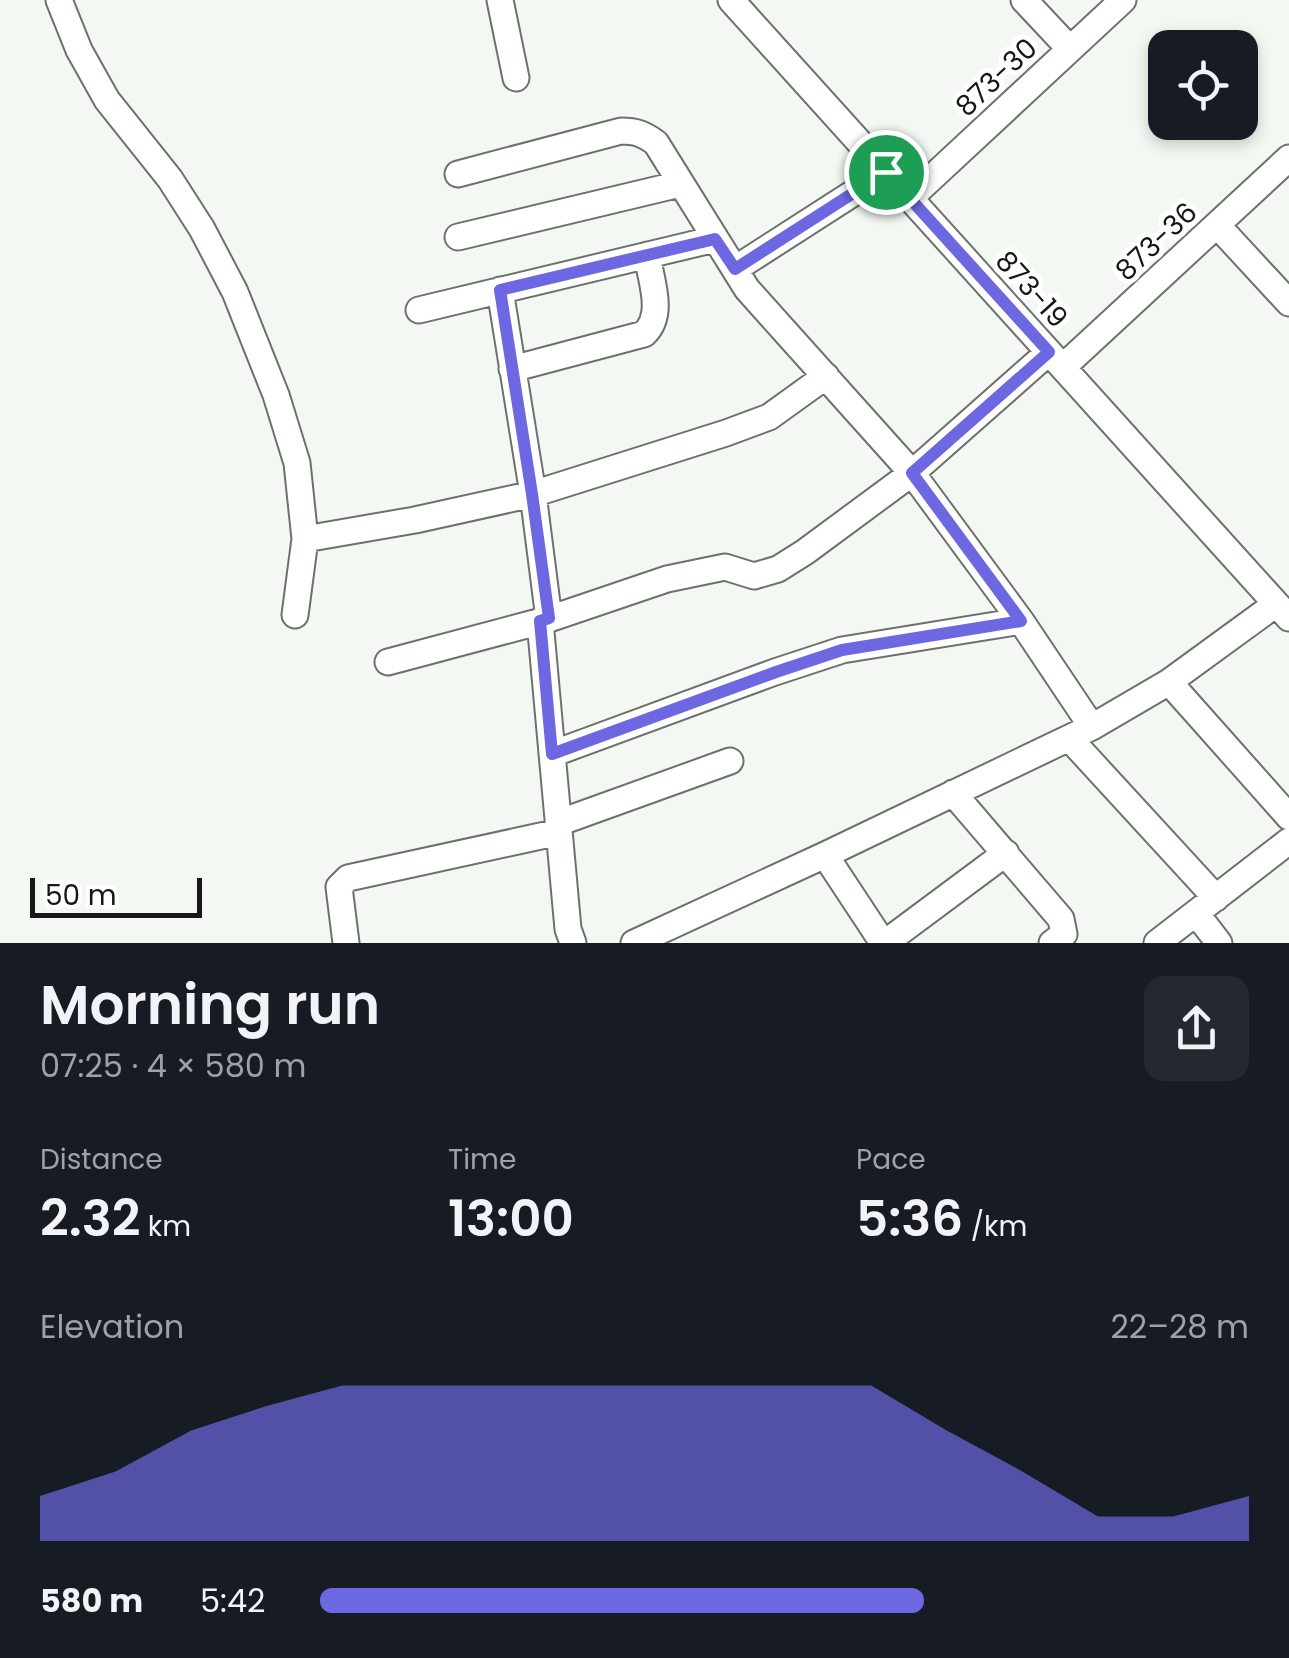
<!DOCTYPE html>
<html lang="en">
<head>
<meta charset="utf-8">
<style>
  :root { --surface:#171b24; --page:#242831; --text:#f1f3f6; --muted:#9ea1a6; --accent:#6d67e1 }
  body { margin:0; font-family:Poppins,sans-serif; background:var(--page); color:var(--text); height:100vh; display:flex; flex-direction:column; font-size:38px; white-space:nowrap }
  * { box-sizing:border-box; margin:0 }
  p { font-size:32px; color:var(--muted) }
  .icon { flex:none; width:55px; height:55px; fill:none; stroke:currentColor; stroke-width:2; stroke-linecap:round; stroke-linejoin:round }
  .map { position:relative; height:943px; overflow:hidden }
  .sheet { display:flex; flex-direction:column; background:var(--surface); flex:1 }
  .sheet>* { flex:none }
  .tools { position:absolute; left:1148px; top:30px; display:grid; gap:20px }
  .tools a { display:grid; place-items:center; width:110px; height:110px; border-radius:20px; background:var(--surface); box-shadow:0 5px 15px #0003; font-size:50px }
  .scale { position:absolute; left:30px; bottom:25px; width:172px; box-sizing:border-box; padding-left:10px; border:5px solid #161816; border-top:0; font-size:28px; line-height:35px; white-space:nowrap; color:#161816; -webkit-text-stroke:8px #fff; paint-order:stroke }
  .pin { position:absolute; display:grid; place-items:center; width:85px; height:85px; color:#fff; margin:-42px; border:5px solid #fff; border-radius:50%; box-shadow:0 2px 10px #0007 }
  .round { display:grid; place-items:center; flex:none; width:105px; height:105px; border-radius:20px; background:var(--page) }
  .head { display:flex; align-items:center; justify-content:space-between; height:170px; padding:0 40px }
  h1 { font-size:55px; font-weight:600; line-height:75px }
  .metrics { display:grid; grid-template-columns:repeat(3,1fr); gap:15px; height:170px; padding:10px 40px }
  .metrics div { display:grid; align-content:center }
  .metrics b { font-size:50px; font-weight:600 }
  .metrics small { font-size:28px; font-weight:400 }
  .metrics p { font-size:28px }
  .chart { height:280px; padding:20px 40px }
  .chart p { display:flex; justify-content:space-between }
  .chart svg { width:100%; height:180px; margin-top:10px; fill:var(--accent); opacity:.7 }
  ul { padding:0 40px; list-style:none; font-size:32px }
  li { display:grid; grid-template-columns:160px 120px 1fr; align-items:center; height:75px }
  li i { height:25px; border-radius:12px; background:var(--accent) }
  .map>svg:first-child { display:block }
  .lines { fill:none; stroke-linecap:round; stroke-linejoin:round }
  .minor-casing { stroke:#6c716c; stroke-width:29 }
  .minor { stroke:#fff; stroke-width:25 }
  .route-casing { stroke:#fff; stroke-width:20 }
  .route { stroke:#6d67e1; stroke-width:12 }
  .labels { text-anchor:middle; stroke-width:10; stroke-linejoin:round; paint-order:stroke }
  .street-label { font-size:28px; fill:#161816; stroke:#fff }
</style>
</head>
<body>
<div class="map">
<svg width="1289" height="943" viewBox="0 0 1289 943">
  <rect width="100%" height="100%" fill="#f3f8f2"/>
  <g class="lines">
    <g class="minor-casing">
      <path id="minor" d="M59 0 79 50 107 100 170 179 202 229 235 292 276 395 297 463 305 539 295 615
        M500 0 516 78
        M731 0 1289 618
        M1024 0 1070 49
        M458 174 621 131C636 131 644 134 656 143L747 289 912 473 1021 621 1092 727
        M910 198 1123 0
        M1217 225 1289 303
        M458 237 680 184
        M735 269 886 172
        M500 290 533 494 549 619
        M419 310 715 239
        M1063 367 1289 158
        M512 369 644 334C665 315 651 281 647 255
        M305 539 415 520 533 494 726 433 769 417 826 376
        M540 621 568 929 573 943
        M388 662 549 619 667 579 725 567 754 576 778 569 805 552 912 473 1049 352
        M1169 682 1289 817
        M1069 738 1216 898
        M552 754 775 672 842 650 1021 621
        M953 793 1061 919 1064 934 1052 943
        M558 823 730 761
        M825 855 883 943
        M1196 913 1219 943
        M346 943 339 887 348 878 559 832
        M634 943 825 855 1092 727 1169 682 1276 604
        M885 943 1006 853
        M1157 943 1289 841"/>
    </g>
    <use href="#minor" class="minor"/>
  </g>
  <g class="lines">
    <g class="route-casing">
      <path id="route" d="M886 172 1049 352 912 473 1021 621 842 650 776 672 552 754 540 621 549 618 532 494 500 290 715 239 735 269Z"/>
    </g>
    <use href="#route" class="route"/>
  </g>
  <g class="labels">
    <g class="street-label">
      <text transform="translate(996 77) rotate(-43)" y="10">873-30</text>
      <text transform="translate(1156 241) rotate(-43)" y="10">873-36</text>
      <text transform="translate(1032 289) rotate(48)" y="10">873-19</text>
    </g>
  </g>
</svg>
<div class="tools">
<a><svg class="icon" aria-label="locate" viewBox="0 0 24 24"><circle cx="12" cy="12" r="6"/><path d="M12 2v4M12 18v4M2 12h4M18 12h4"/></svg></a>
</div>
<div class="scale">50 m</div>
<div class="pin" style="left:886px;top:172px;background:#1e9e55"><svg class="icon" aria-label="arrive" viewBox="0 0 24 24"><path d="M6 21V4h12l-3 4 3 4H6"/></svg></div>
</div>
<section class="sheet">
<div class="head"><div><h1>Morning run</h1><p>07:25 · 4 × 580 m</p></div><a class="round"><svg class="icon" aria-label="share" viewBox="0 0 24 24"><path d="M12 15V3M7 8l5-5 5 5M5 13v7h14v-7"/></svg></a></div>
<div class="metrics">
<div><p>Distance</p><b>2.32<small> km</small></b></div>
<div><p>Time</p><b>13:00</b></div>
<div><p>Pace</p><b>5:36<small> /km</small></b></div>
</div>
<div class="chart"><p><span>Elevation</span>22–28 m</p>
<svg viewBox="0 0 160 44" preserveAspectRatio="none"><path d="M0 44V33L10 27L20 17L30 11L40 6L50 6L60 6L70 6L80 6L90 6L100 6L110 6L120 17L130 27L140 38L150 38L160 33V44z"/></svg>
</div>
<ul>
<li><b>580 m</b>5:42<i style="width:65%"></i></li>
</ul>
</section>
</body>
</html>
